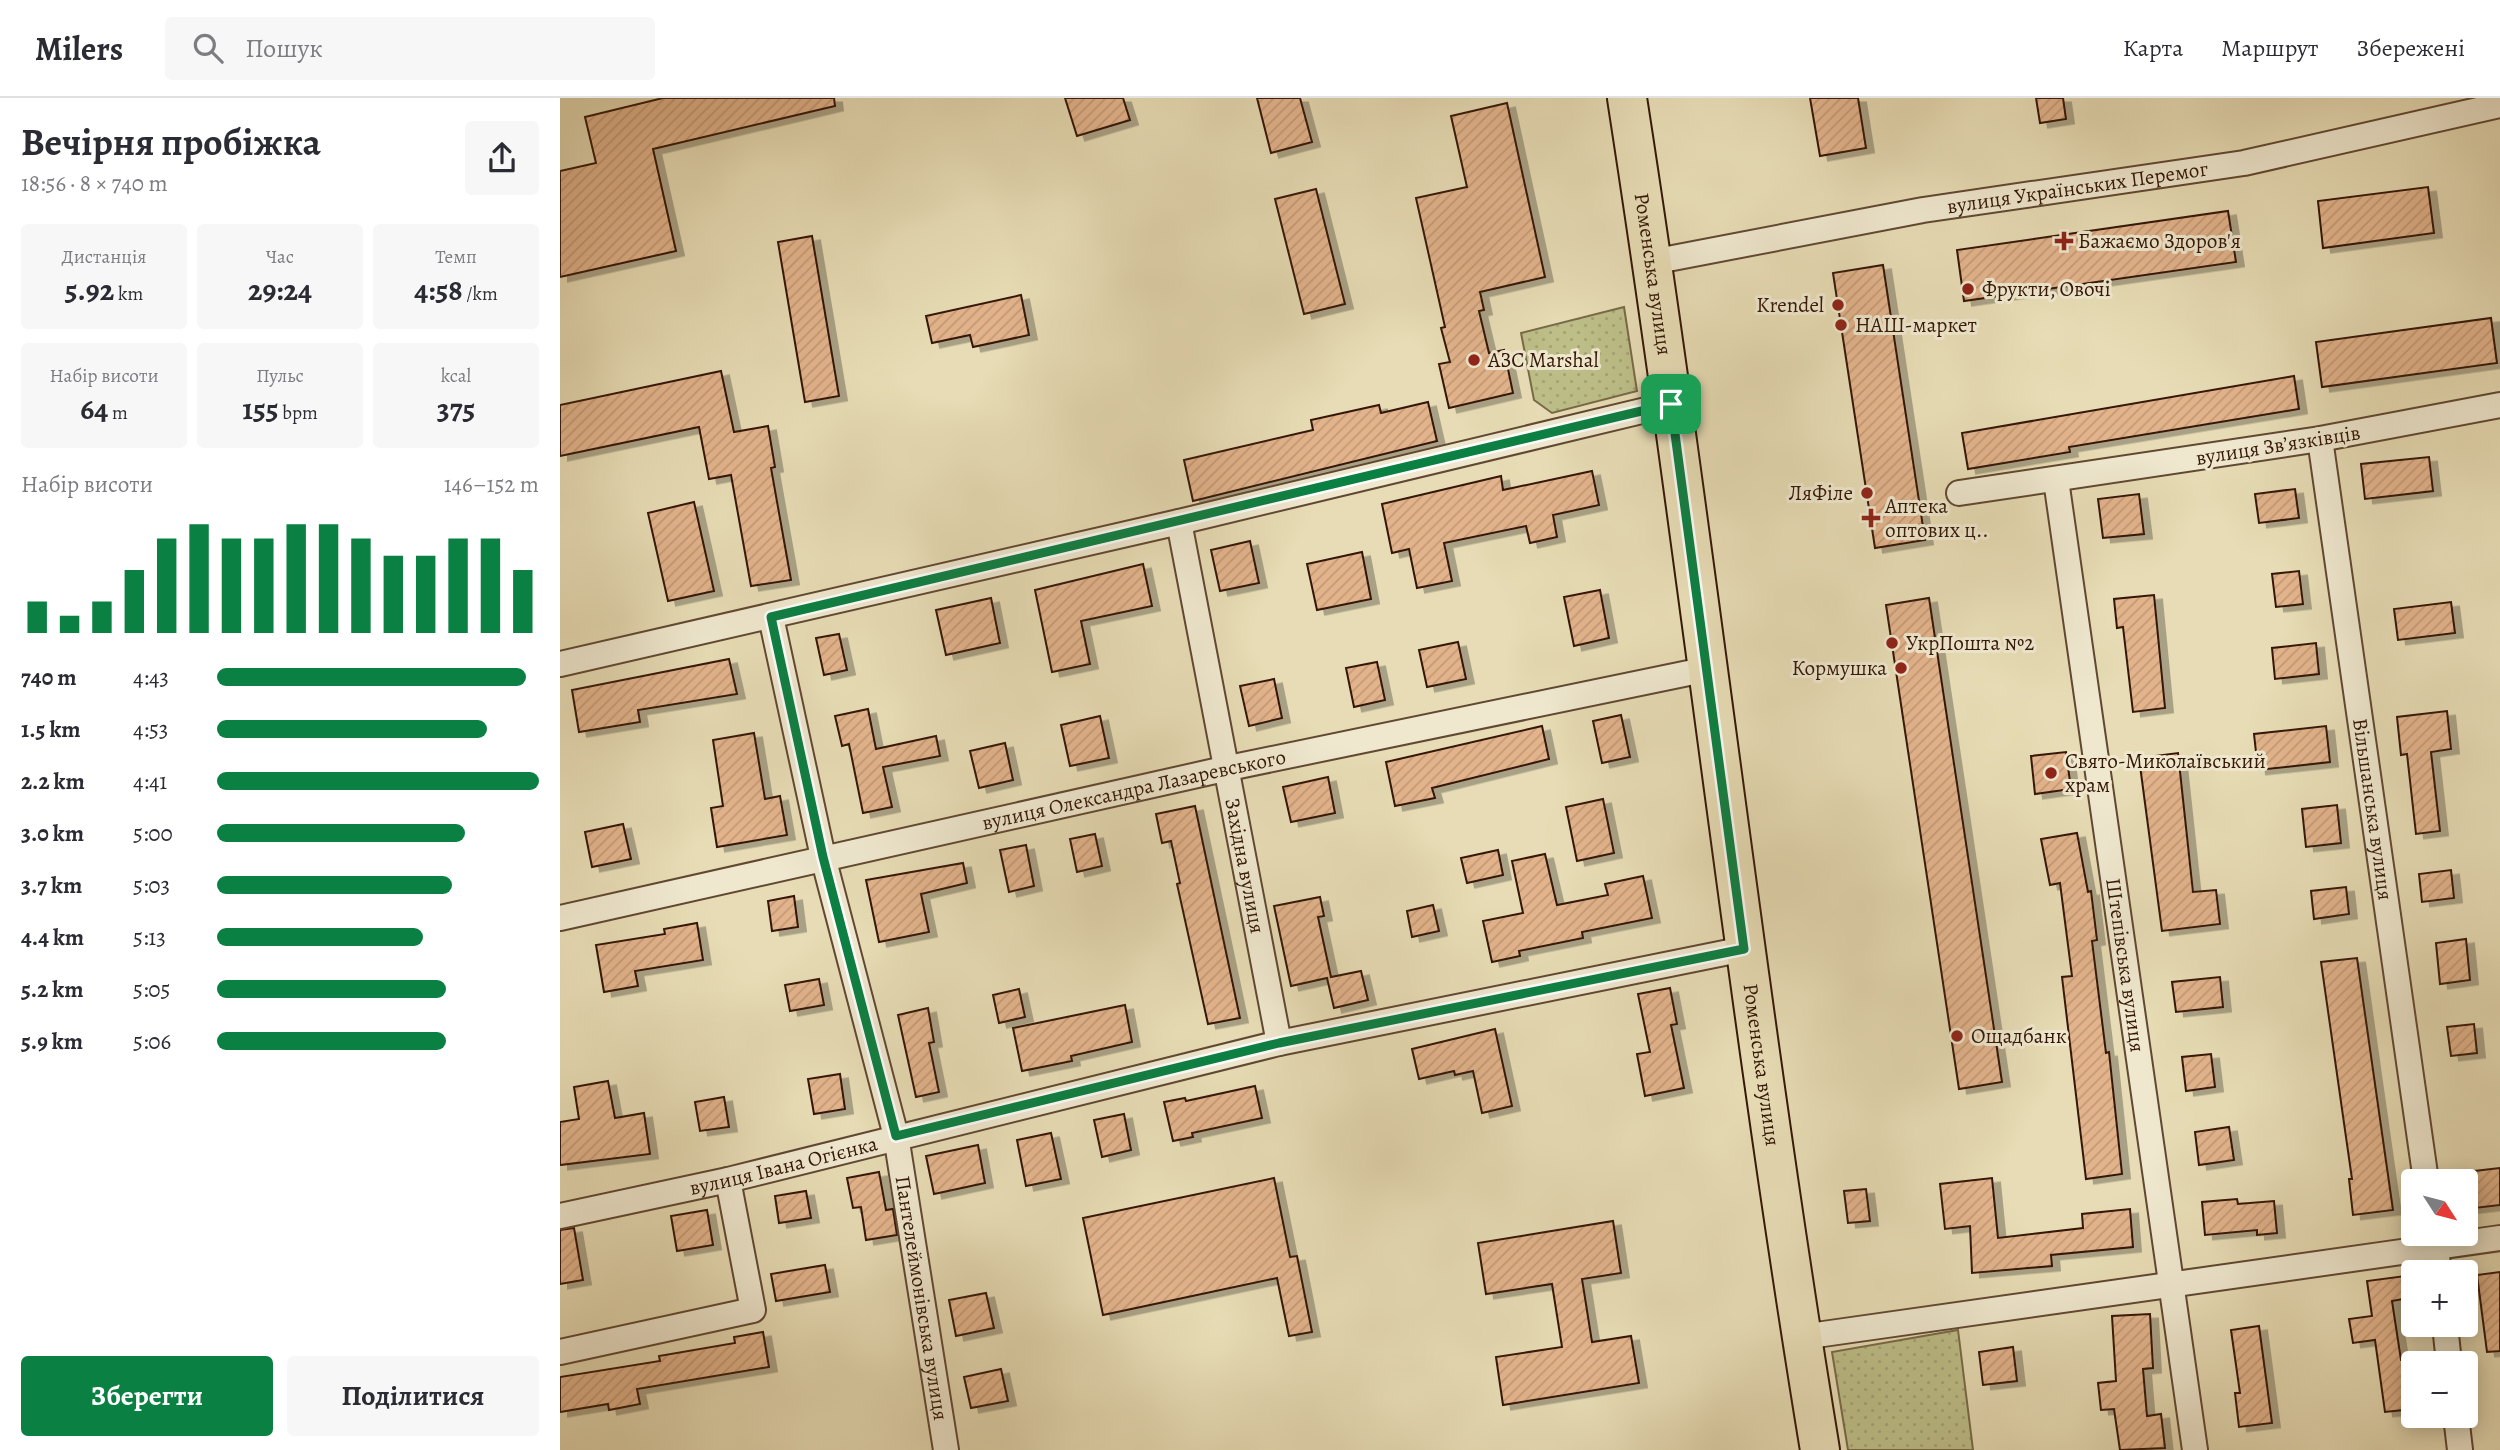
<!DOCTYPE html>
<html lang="uk">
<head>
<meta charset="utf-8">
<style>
  :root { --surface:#fff; --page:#f7f7f7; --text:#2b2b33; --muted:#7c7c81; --line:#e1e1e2; --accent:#0b8043 }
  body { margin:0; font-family:Alegreya,serif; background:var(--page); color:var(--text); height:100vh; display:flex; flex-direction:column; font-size:26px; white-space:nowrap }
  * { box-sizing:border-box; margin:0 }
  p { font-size:23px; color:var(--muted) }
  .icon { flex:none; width:38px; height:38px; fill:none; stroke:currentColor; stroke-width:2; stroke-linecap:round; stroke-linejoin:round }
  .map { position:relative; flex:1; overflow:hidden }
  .details { display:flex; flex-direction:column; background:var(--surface); width:560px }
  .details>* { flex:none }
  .needle { width:46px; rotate:126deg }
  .tools { position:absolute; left:1841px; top:1071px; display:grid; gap:14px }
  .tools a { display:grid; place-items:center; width:77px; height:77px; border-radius:7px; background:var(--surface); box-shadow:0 4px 18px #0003; font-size:35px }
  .pin { position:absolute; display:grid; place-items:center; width:60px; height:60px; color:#fff; margin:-30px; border-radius:14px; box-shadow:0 4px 10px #0006 }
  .round { display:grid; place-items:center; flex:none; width:74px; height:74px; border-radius:7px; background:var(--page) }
  .head { display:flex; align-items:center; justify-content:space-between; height:119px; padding:0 21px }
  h1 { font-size:38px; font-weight:700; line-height:52px }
  .figures { display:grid; grid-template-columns:repeat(3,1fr); gap:10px; height:119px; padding:7px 21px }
  .figures div { display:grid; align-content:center; border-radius:7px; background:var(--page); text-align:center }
  .figures b { font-size:30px; font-weight:700 }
  .figures small { font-size:19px; font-weight:400 }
  .figures p { font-size:19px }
  .chart { height:196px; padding:14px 21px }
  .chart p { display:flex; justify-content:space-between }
  .chart svg { width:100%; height:126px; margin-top:7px; stroke:var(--accent); stroke-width:6 }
  .action { display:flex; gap:14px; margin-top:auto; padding:14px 21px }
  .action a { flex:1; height:80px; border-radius:7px; background:var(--accent); color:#fff; font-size:28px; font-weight:700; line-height:80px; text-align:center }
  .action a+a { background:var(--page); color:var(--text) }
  ul { padding:0 21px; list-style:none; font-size:23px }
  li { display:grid; grid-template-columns:112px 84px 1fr; align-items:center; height:52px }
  li i { height:18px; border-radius:9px; background:var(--accent) }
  header { display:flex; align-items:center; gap:42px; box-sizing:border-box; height:98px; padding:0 35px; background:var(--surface); border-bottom:2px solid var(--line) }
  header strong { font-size:33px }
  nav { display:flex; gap:38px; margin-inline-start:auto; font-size:24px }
  .search { width:490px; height:63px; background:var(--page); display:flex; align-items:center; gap:18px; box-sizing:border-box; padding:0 24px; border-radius:7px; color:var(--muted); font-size:26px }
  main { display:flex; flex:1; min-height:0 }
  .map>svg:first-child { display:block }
  .grass { fill:url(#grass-dots); stroke:#786a48; stroke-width:2 }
  .building { fill:url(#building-hatch); stroke:#341707; stroke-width:2; filter:url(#shadow) }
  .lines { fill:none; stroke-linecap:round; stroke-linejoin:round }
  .street-casing { stroke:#614832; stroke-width:28 }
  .primary-casing { stroke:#341707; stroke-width:42 }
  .street { stroke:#efe8cf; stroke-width:24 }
  .primary { stroke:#e7dcb5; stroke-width:38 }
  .route-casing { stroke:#fff; stroke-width:14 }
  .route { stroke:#0b8043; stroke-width:9 }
  .poi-dot { fill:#8f2418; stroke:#efe8cf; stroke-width:2.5 }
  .labels { text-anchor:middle; stroke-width:6; stroke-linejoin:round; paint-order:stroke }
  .street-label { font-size:21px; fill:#341707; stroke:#efe8cf }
  .poi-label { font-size:21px; fill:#341707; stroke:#efe8cf; text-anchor:start }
</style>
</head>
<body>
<header>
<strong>Milers</strong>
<div class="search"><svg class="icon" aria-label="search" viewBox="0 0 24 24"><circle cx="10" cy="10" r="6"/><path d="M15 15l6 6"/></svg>Пошук</div>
<nav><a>Карта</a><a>Маршрут</a><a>Збережені</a></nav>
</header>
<main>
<section class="details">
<div class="head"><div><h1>Вечірня пробіжка</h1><p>18:56 · 8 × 740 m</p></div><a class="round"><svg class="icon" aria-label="share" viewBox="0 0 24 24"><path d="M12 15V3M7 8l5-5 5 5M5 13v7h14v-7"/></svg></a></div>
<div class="figures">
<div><p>Дистанція</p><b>5.92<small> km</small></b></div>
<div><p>Час</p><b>29:24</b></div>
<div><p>Темп</p><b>4:58<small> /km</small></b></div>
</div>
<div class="figures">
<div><p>Набір висоти</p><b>64<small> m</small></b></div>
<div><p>Пульс</p><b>155<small> bpm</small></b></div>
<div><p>kcal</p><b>375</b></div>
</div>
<div class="chart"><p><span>Набір висоти</span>146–152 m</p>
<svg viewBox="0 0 160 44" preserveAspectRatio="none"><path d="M5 44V33M15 44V38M25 44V33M35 44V22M45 44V11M55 44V6M65 44V11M75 44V11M85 44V6M95 44V6M105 44V11M115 44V17M125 44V17M135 44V11M145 44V11M155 44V22"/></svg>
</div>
<ul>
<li><b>740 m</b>4:43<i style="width:96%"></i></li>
<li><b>1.5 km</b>4:53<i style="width:84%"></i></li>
<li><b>2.2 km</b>4:41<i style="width:100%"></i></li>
<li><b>3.0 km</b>5:00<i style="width:77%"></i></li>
<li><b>3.7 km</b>5:03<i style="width:73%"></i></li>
<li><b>4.4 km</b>5:13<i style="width:64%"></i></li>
<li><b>5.2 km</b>5:05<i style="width:71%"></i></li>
<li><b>5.9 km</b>5:06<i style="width:71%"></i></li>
</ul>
<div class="action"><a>Зберегти</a><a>Поділитися</a></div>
</section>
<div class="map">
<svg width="1940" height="1352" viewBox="0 0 1940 1352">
  <defs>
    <pattern id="grass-dots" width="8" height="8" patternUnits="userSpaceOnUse" patternTransform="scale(1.75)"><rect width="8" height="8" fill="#bdbe88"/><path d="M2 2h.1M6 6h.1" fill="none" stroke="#a3a374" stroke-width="1.8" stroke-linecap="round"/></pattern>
    <pattern id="building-hatch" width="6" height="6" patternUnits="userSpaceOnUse" patternTransform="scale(1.75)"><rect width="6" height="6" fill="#e3b48c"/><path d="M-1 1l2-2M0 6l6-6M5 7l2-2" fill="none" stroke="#c39a77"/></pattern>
    <filter id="shadow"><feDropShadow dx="8" dy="4.5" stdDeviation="0" flood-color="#0004"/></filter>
  </defs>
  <rect width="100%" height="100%" fill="#e7dcb5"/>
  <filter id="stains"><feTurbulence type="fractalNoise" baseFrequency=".00286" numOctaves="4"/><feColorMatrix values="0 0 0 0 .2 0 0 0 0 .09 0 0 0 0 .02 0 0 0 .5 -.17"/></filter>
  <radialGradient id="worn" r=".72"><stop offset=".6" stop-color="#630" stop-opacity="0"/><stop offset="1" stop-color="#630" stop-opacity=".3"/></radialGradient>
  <path class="grass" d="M1064 209 1077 293 992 315 974 302 961 235Z
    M1398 1232 1413 1352H1288L1272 1254Z"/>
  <path class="building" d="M103 0H274L275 8 93 51 116 153 0 179V73L36 65 25 19Z
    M505 0H563L570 22 517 38Z
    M697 0H740L752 44 711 55Z
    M1250 0H1298L1306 50 1260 58Z
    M1476 0H1503L1506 21 1480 25Z
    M947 5 985 179 920 194 924 212 919 213 929 255 944 252 953 295 889 310 879 266 890 264 881 230 885 229 856 100 907 89 891 18Z
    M1868 89 1874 135 1763 150 1758 103Z
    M756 91 785 206 744 216 715 101Z
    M1668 113 1676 164 1404 203 1397 152Z
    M252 138 279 298 245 304 218 144Z
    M1323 167 1365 442 1315 450 1273 175Z
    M461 197 469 237 413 249 410 237 372 245 366 218Z
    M1931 220 1937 265 1762 289 1756 244Z
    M161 273 174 334 208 328 215 369 211 370 231 482 191 488 171 377 149 381 139 329 0 358V307Z
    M1734 278 1739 311 1509 349 1510 354 1408 371 1402 335Z
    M868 304 877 343 633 403 624 362 753 332 751 322 819 307 821 315Z
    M1869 359 1873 393 1805 401 1801 366Z
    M1032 373 1039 407 993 417 997 439 970 445 966 428 884 445 892 483 857 490 849 451 832 455 822 406 941 378 943 392Z
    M1735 391 1739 420 1699 425 1695 396Z
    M1579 396 1584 436 1543 440 1538 401Z
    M134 404 154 493 108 503 88 415Z
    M690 443 699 485 660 493 651 452Z
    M802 454 811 501 757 512 747 466Z
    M583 466 592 508 521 523 530 566 492 574 475 492Z
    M1739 473 1743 506 1716 509 1712 476Z
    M1040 492 1049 540 1014 548 1004 499Z
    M1594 497 1605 610 1573 614 1563 529 1557 530 1554 501Z
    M431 500 440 545 386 557 376 512Z
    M1369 500 1442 984 1399 991 1326 507Z
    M1891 504 1895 535 1838 542 1834 511Z
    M279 536 287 572 264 577 256 540Z
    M898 544 906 581 867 589 859 552Z
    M1756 545 1759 576 1715 581 1712 550Z
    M169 561 177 596 78 612 80 624 19 634 12 592Z
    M817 564 825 602 794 609 786 570Z
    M714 581 722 620 689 628 680 588Z
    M308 611 316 651 376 638 380 658 323 669 332 709 303 715 289 646 282 648 275 618Z
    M1887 613 1891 651 1871 654 1880 733 1856 736 1847 656 1841 657 1837 619Z
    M1061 617 1070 659 1042 665 1033 623Z
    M540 618 549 660 510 668 501 627Z
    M982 628 989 661 872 690 875 700 835 708 826 664Z
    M1766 628 1770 664 1698 672 1694 636Z
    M194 635 205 701 220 698 227 737 157 749 151 710 163 708 153 642Z
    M445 645 453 682 419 690 410 653Z
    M1506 654 1511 691 1475 696 1471 658Z
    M1618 655 1633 794 1656 792 1660 826 1602 833 1579 660Z
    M768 679 775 715 731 724 723 689Z
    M1043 701 1054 755 1017 763 1006 709Z
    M1777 707 1781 745 1746 749 1742 711Z
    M635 708 680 920 648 926 617 786 620 785 611 743 602 745 596 716Z
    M63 726 71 761 32 769 25 734Z
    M1517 735 1528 794 1531 793 1537 842 1532 843 1546 955 1549 954 1562 1076 1526 1081 1502 879 1512 878 1500 785 1490 787 1481 741Z
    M535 736 542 768 517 774 510 741Z
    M466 747 474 788 449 794 440 752Z
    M938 752 943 777 907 785 901 760Z
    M985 756 997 807 1048 797 1045 786 1083 778 1092 820 1022 834 1023 840 959 853 960 858 932 864 923 823 963 815 952 763Z
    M403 765 407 785 361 796 369 834 319 844 306 782Z
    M1891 772 1894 800 1862 804 1859 776Z
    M1786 789 1789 816 1754 821 1751 793Z
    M234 798 238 829 212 833 208 803Z
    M760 799 764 818 758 819 771 879 801 873 808 902 774 910 767 880 731 888 714 808Z
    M873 807 879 833 852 839 847 813Z
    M137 825 143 862 75 873 78 888 44 894 36 847 105 836 104 831Z
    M1906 841 1910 882 1880 886 1876 845Z
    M1797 860 1833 1112 1793 1117 1789 1081H1792L1761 864Z
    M1660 879 1663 909 1616 914 1612 884Z
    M259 881 264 907 230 913 225 887Z
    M1110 890 1117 926 1111 927 1124 990 1085 998 1077 956 1090 954 1078 896Z
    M459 891 465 919 439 925 433 897Z
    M565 907 572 944 511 958 512 963 462 973 453 930Z
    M368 910 374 944 369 945 379 994 356 999 338 917Z
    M1914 926 1917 955 1891 958 1887 929Z
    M935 931 952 1008 922 1015 913 973 895 977 894 973 859 981 852 951Z
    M1651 956 1655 989 1626 993 1622 959Z
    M280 976 285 1011 254 1016 248 981Z
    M48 983 55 1020 84 1015 90 1056 0 1067V1024L19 1021 14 989Z
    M695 988 702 1020 632 1035 633 1039 613 1043 604 1004 625 1000 626 1003Z
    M164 999 169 1029 140 1033 135 1004Z
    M564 1016 571 1052 542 1059 534 1022Z
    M1669 1029 1674 1062 1639 1067 1635 1034Z
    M491 1035 501 1081 466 1088 457 1042Z
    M418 1047 425 1085 374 1096 366 1058Z
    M1940 1070V1107L1906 1111V1074Z
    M319 1074 326 1112 333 1111 337 1137 306 1142 301 1109 293 1110 287 1080Z
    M714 1080 730 1159 737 1158 752 1234 729 1238 717 1180 543 1217 523 1120Z
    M1432 1080 1438 1140 1523 1130 1522 1116 1570 1111 1573 1149 1491 1157 1492 1168 1412 1175 1410 1128 1385 1131 1380 1086Z
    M1306 1091 1310 1123 1288 1125 1284 1093Z
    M246 1093 251 1120 219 1125 215 1098Z
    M1677 1101 1678 1106 1714 1103 1717 1135 1697 1137V1132L1645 1137 1642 1104Z
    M147 1112 153 1147 117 1153 111 1118Z
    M1053 1123 1061 1175 1022 1181 1032 1244 1071 1238 1079 1285 943 1307 936 1259 1002 1249 992 1186 926 1196 918 1145Z
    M14 1130 23 1182 0 1186V1132Z
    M265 1167 270 1194 216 1203 211 1176Z
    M1940 1174V1253L1927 1254 1917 1177Z
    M1845 1178 1848 1200 1832 1203 1841 1262 1853 1261V1311L1825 1314 1815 1242 1793 1245 1789 1221 1812 1218 1807 1183Z
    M426 1195 434 1230 396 1238 389 1202Z
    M1590 1216 1593 1270 1583 1271 1587 1318 1601 1316 1605 1350 1560 1352 1554 1311 1541 1312 1538 1285 1556 1283 1552 1218Z
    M1699 1228 1712 1325 1679 1329 1675 1295H1680L1671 1232Z
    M203 1234 209 1269 77 1291 80 1306 49 1312 48 1306 0 1314V1279L100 1263 99 1258 175 1245 174 1239Z
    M1453 1249 1457 1283 1423 1287 1419 1254Z
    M441 1271 448 1303 411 1310 404 1279Z"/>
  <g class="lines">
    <g class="street-casing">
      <g id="street">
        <path id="s1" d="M1092 164 1363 112 1684 65 1940 7"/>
        <path id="s2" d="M1760 341 1866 1083"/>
        <path id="s3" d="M1496 382 1635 1352"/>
        <path d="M1399 395 1760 341 1940 307"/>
        <path id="s4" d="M619 424 719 945"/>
        <path id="s5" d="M211 519 263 759 336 1038 386 1352"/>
        <path d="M0 566 619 424 1111 306"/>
        <path id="s6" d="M0 820 664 671 1148 571"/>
        <path id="s7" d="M0 1118 168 1082 719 945 1184 851"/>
        <path d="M1874 1136 1879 1174"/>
        <path d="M1885 1227 1889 1265"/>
        <path d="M1242 1239 1940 1140"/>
        <path d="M0 1254 193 1212 168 1082"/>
        <path d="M1896 1318 1900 1352"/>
      </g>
    </g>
    <g class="primary-casing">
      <g id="primary">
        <path id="s8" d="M1067 0C1137 450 1186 903 1260 1352"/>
      </g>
    </g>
    <use href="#street" class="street"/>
    <use href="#primary" class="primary"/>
  </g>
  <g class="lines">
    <g class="route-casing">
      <path id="route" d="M1111 306 1184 851 719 945 336 1038 263 759 211 519Z"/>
    </g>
    <use href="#route" class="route"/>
  </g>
  <g class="poi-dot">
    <path d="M1500.5 132.5h7v7h7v7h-7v7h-7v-7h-7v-7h7z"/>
    <circle cx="1408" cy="191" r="7"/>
    <circle cx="1278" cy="207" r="7"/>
    <circle cx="1281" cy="227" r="7"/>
    <circle cx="914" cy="262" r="7"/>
    <circle cx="1307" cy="395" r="7"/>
    <path d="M1307.5 409.5h7v7h7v7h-7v7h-7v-7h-7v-7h7z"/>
    <circle cx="1332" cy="545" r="7"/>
    <circle cx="1341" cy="570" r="7"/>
    <circle cx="1491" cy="675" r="7"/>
    <circle cx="1397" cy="938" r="7"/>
  </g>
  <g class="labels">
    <g class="street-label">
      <text dy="7" stroke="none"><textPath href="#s1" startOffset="432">вулиця Українських Перемог</textPath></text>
      <text dy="7" stroke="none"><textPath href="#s8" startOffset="178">Роменська вулиця</textPath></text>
      <text transform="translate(1718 347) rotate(-9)" y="7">вулиця Звʼязківців</text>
      <text dy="7" stroke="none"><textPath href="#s6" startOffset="588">вулиця Олександра Лазаревського</textPath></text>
      <text dy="7" stroke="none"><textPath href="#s2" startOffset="374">Вільшанська вулиця</textPath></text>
      <text dy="7" stroke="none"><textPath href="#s4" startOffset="350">Західна вулиця</textPath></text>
      <text dy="7" stroke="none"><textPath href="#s3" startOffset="490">Штепівська вулиця</textPath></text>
      <text dy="7" stroke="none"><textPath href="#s8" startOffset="976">Роменська вулиця</textPath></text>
      <text dy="7" stroke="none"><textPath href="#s7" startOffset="229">вулиця Івана Огієнка</textPath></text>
      <text dy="7" stroke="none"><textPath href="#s5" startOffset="698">Пантелеймонівська вулиця</textPath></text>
    </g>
    <g class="poi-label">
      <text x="1518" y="150">Бажаємо Здоров'я</text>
      <text x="1422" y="198">Фрукти, Овочі</text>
      <text x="1264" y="214" text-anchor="end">Krendel</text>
      <text x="1295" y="234">НАШ-маркет</text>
      <text x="928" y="269">АЗС Marshal</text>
      <text x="1293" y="402" text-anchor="end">ЛяФіле</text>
      <text x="1325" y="415">Аптека<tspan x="1325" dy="24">оптових ц..</tspan></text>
      <text x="1346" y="552">УкрПошта №2</text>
      <text x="1327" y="577" text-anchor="end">Кормушка</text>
      <text x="1505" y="670">Свято-Миколаївський<tspan x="1505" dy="24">храм</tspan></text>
      <text x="1411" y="945">Ощадбанк</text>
    </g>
  </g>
  <rect width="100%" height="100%" filter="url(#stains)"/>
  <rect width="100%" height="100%" fill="url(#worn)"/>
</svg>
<div class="tools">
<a><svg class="needle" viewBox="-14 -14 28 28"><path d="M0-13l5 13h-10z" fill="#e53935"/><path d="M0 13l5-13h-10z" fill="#7c7c81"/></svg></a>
<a>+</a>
<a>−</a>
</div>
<div class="pin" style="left:1111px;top:306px;background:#1e9e55"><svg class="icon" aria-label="arrive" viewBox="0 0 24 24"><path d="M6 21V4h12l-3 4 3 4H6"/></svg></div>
</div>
</main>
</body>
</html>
